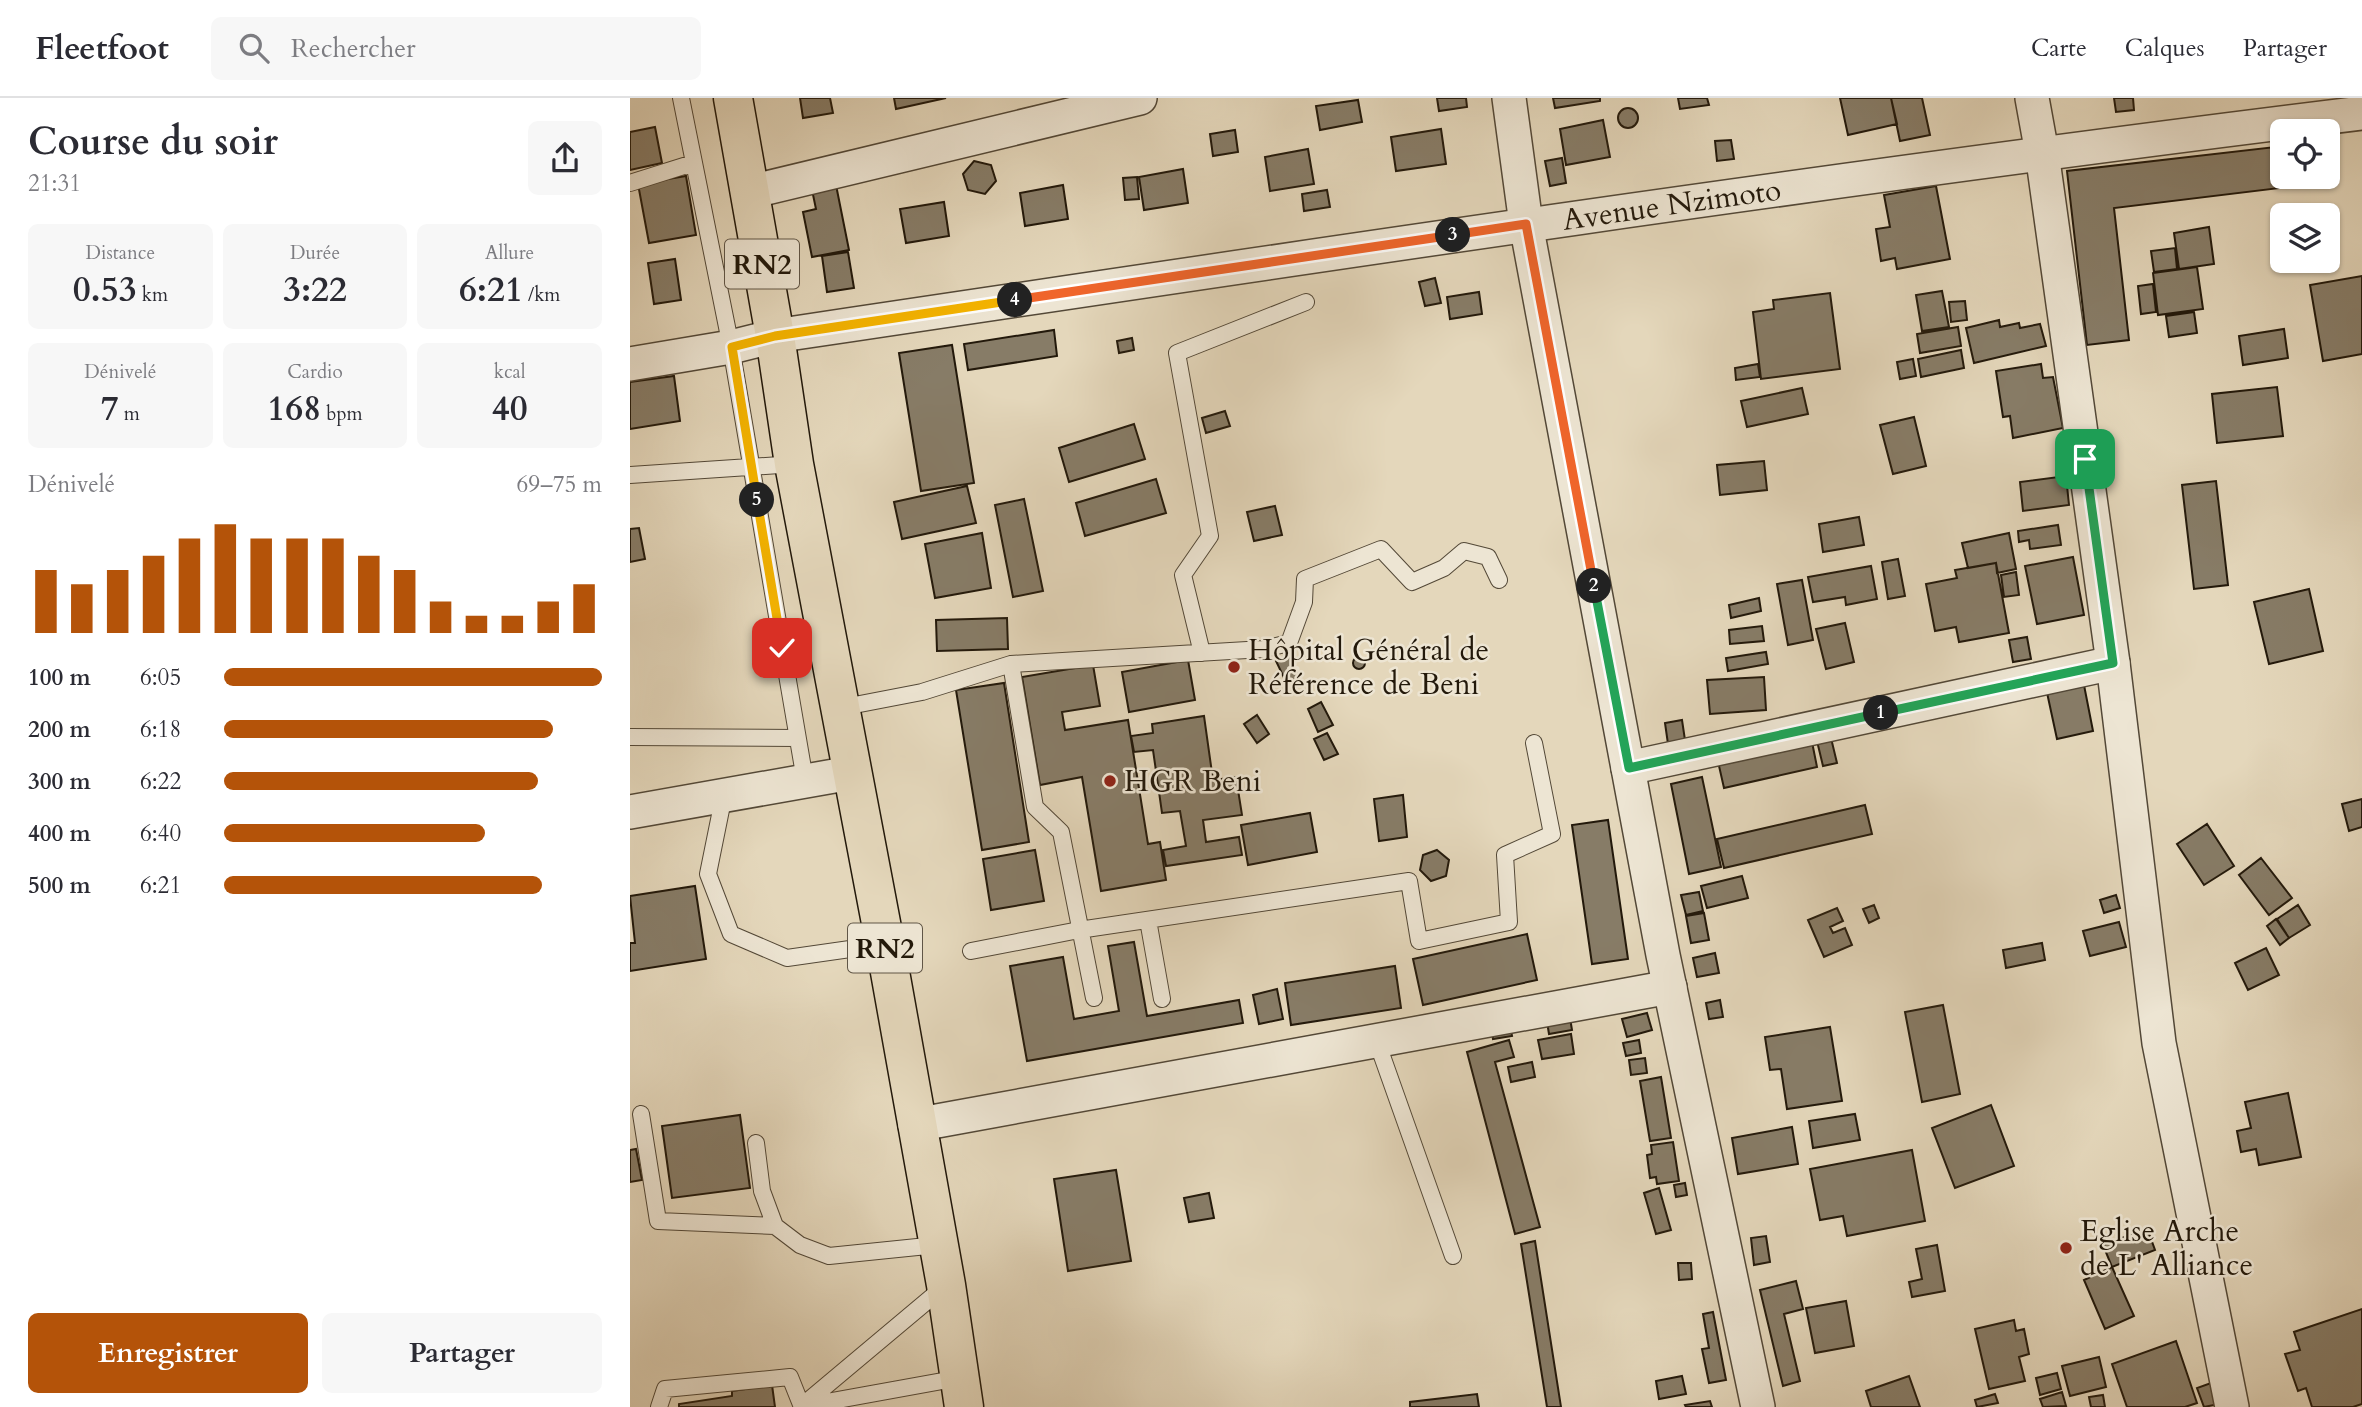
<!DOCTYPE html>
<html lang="fr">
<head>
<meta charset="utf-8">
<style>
  :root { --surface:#fff; --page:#f7f7f7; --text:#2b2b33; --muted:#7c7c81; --line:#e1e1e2; --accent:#b45309 }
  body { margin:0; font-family:Cardo,serif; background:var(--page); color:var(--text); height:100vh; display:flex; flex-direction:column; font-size:26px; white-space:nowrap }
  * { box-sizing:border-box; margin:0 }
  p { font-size:23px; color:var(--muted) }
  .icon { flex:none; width:38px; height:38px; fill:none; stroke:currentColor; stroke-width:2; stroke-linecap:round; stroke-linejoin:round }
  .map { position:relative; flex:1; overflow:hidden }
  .panel { display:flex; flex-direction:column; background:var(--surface); width:630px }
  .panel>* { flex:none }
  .controls { position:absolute; left:1640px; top:21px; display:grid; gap:14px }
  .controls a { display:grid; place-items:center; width:70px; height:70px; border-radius:10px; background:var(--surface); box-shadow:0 2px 5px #0004; font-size:35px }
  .pin { position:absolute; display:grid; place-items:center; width:60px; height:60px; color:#fff; margin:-30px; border-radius:14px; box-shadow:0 4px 10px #0006 }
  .km { position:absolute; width:35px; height:35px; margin:-18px; border-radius:50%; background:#222; color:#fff; font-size:19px; line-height:35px; text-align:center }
  .round { display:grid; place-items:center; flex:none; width:74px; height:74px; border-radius:10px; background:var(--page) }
  .head { display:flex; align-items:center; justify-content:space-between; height:119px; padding:0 28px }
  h1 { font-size:38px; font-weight:600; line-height:52px }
  .metrics { display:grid; grid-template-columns:repeat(3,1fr); gap:10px; height:119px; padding:7px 28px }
  .metrics div { display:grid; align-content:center; border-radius:10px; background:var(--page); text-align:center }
  .metrics b { font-size:35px; font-weight:600 }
  .metrics small { font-size:19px; font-weight:400 }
  .metrics p { font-size:19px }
  .chart { height:196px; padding:14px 28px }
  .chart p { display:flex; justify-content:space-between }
  .chart svg { width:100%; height:126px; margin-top:7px; stroke:var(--accent); stroke-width:6 }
  .button { display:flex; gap:14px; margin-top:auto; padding:14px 28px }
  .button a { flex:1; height:80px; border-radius:10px; background:var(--accent); color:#fff; font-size:28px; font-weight:600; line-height:80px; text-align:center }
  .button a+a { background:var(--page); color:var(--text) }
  ul { padding:0 28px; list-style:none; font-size:23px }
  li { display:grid; grid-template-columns:112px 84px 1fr; align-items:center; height:52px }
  li i { height:18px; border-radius:9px; background:var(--accent) }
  header { display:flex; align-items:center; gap:42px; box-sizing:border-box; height:98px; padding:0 35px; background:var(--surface); border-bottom:2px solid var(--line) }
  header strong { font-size:33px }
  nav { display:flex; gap:38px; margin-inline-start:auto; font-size:24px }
  .search { width:490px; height:63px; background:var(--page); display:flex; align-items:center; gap:18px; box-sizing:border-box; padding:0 24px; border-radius:10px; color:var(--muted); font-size:26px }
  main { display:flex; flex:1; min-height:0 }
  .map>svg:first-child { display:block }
  .building { fill:#877c67; stroke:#23190b; stroke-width:2 }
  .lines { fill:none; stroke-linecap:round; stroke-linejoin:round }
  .lane-casing { stroke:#534837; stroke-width:18 }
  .street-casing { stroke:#534837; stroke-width:36 }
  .highway-casing { stroke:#23190b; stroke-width:41 }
  .lane { stroke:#ede5d3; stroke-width:16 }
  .street { stroke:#ede5d3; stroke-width:33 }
  .highway { stroke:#e4d7bb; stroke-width:38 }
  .split-1-casing { stroke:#fff; stroke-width:14 }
  .split-2-casing { stroke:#fff; stroke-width:14 }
  .split-3-casing { stroke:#fff; stroke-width:14 }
  .split-4-casing { stroke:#fff; stroke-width:14 }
  .split-5-casing { stroke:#fff; stroke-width:14 }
  .split-6-casing { stroke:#fff; stroke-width:14 }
  .split-1 { stroke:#22a559; stroke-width:9 }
  .split-2 { stroke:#22a559; stroke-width:9 }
  .split-3 { stroke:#f0652b; stroke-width:9 }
  .split-4 { stroke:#f0652b; stroke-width:9 }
  .split-5 { stroke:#f5b400; stroke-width:9 }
  .split-6 { stroke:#f5b400; stroke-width:9 }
  .poi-dot { fill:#8f2418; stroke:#ede5d3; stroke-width:2.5 }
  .labels { text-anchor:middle; stroke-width:5; stroke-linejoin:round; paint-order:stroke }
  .shield { fill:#ede5d3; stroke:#605647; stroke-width:2 }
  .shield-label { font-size:28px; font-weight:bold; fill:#23190b }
  .street-label { font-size:30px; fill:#23190b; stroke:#ede5d3 }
  .poi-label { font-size:30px; fill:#23190b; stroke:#ede5d3; text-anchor:start }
</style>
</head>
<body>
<header>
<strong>Fleetfoot</strong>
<div class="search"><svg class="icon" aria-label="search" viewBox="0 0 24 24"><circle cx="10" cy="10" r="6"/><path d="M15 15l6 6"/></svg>Rechercher</div>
<nav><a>Carte</a><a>Calques</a><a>Partager</a></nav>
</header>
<main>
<section class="panel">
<div class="head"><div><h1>Course du soir</h1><p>21:31</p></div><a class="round"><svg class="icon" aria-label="share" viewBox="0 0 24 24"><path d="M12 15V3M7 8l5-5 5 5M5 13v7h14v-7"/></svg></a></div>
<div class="metrics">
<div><p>Distance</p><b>0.53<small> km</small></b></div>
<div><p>Durée</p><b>3:22</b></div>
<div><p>Allure</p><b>6:21<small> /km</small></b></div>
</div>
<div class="metrics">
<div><p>Dénivelé</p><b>7<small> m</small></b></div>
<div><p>Cardio</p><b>168<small> bpm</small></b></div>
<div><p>kcal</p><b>40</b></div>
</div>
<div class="chart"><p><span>Dénivelé</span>69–75 m</p>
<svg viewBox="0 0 160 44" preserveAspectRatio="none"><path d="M5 44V22M15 44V27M25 44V22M35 44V17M45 44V11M55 44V6M65 44V11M75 44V11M85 44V11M95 44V17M105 44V22M115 44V33M125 44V38M135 44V38M145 44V33M155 44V27"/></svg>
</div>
<ul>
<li><b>100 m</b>6:05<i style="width:100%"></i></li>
<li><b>200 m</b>6:18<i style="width:87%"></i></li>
<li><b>300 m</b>6:22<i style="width:83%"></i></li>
<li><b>400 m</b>6:40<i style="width:69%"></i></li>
<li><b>500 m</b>6:21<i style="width:84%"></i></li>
</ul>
<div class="button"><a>Enregistrer</a><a>Partager</a></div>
</section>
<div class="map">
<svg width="1732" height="1309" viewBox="0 0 1732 1309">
  <rect width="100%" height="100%" fill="#e4d7bb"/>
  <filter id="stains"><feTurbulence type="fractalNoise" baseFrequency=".00286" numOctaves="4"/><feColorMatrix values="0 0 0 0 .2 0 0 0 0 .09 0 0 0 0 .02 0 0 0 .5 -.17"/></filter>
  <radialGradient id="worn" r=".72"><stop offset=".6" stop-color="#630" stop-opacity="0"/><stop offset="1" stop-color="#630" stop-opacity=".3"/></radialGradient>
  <path class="building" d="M170 0H200L203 15 173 20Z
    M264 0H316L266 11Z
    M807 0H836L837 9 809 13Z
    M923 0H970V3L925 10Z
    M1048 0H1077L1079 7 1050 11Z
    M1210 0H1261L1267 26 1218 37Z
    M1261 0H1292L1300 37 1270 43Z
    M1484 0H1503L1504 12 1486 14Z
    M728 2 732 24 690 32 686 8Z
    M988 20a10 10 0 1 1 20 0a10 10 0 1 1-20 0Z
    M973 22 980 59 936 67 930 31Z
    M25 29 32 65 0 72V34Z
    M811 31 816 66 766 73 761 39Z
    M605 32 608 54 583 58 580 36Z
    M1101 42 1104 61 1087 63 1085 43Z
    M1645 49 1650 90 1484 110 1499 242 1457 247 1437 73Z
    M678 51 684 86 640 93 635 59Z
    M932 60 936 85 920 88 915 63Z
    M344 63 361 67 366 83 355 96 338 92 333 76Z
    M553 71 558 105 514 112 509 79Z
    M56 78 66 137 19 145 8 86Z
    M507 79 509 101 495 102 493 80Z
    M205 82 219 152 182 159 173 114 186 111 181 87Z
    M433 87 438 121 395 128 390 95Z
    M1306 88 1320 161 1267 171 1265 160 1251 163 1246 131 1260 129 1254 97Z
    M697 92 700 109 674 113 672 96Z
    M314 104 319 138 276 145 270 111Z
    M1698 128 1708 151 1698 156Z
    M1579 129 1584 166 1549 171 1544 135Z
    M1545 150 1547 171 1524 174 1521 153Z
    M218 154 224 190 197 194 192 158Z
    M45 161 51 202 24 206 18 165Z
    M1567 169 1573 211 1528 217 1523 175Z
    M1732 178V256L1693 263 1680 187Z
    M805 180 811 205 795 208 789 184Z
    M1523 186 1526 214 1511 216 1508 188Z
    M1312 193 1319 229 1292 233 1286 197Z
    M849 194 852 216 820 221 817 199Z
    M1200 195 1210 271 1131 281 1123 214 1144 211 1143 202Z
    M1335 203 1337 222 1321 224 1319 204Z
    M1564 214 1567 235 1539 239 1536 218Z
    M1369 222 1370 229 1389 225 1390 230 1410 226 1416 248 1344 265 1336 230Z
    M1328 229 1331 248 1290 255 1287 236Z
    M1654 231 1658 260 1613 267 1609 238Z
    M424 232 427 258 338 272 334 246Z
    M502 240 504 252 489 255 487 243Z
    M322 247 344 385 291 393 269 255Z
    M1331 252 1334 270 1291 279 1288 261Z
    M1283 261 1286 278 1270 281 1267 264Z
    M1128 266 1130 279 1106 282 1105 270Z
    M1411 266 1413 280 1423 279 1433 330 1383 340 1380 318 1373 319 1366 273Z
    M44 278 50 323 0 331V284Z
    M1647 289 1653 338 1587 345 1582 296Z
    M1172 290 1178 316 1117 329 1111 303Z
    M595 313 600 328 576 335 572 320Z
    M1284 319 1296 368 1263 376 1250 327Z
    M504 326 515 361 439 384 429 350Z
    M1134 363 1137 392 1090 397 1087 367Z
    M1436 378 1439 407 1393 413 1390 384Z
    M526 381 536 415 455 438 446 405Z
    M1586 383 1598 487 1564 491 1552 387Z
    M337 388 346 425 272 441 264 404Z
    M394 401 413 493 383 499 365 407Z
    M645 408 652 437 624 443 617 414Z
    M1229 419 1234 447 1193 454 1189 426Z
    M1428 427 1431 447 1400 451 1399 442 1389 444 1388 433Z
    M9 430 15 461 0 464V431Z
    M352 435 361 490 305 500 295 446Z
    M1379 435 1386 471 1367 475 1366 465 1338 470 1332 445Z
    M1443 459 1454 517 1407 526 1395 468Z
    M1268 461 1275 498 1258 501 1252 464Z
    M1366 465 1379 535 1329 544 1326 529 1305 533 1296 486 1327 480 1325 472Z
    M1241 468 1247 501 1216 507 1215 499 1183 504 1178 479Z
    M1386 474 1389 497 1374 499 1371 477Z
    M1172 482 1183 542 1158 547 1147 486Z
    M1679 491 1693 553 1639 566 1624 504Z
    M1129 500 1131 513 1101 520 1099 507Z
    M377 520 378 551 307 553 306 522Z
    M1215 525 1224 564 1196 571 1186 531Z
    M1132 528 1134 543 1100 546 1099 532Z
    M1397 539 1401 561 1383 564 1379 542Z
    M1136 554 1138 566 1098 573 1096 560Z
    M659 557 670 580 657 586 646 563Z
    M723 565a6 6 0 1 1 12 0a6 6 0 1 1-12 0Z
    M558 562 565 602 499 614 492 574Z
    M463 567 470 608 432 614 435 632 498 622 518 746 530 744 536 782 471 793 452 679 410 687 392 579Z
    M1134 579 1136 612 1080 616 1077 582Z
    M1453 582 1463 633 1427 641 1416 590Z
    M374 585 399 744 352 752 326 592Z
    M691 604 703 627 688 634 678 611Z
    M627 617 639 636 627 645 614 626Z
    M574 618 583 682 606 679 612 717 573 722 576 744 609 739 612 757 536 768 533 752 556 748 550 713 532 715 523 652 504 654 501 638 523 635 522 626Z
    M1052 622 1055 642 1038 646 1035 625Z
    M697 635 708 656 694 662 684 641Z
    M1181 639 1187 669 1094 690 1087 659Z
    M1201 640 1207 665 1193 668 1187 643Z
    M1072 679 1091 769 1059 776 1041 686Z
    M773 697 777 739 749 743 744 701Z
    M1732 701V729L1719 733 1712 706Z
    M1235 707 1242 736 1094 770 1087 741Z
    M680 715 687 754 618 767 611 727Z
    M978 722 998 861 962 866 942 727Z
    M1577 726 1604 768 1574 787 1547 746Z
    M405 752 414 803 361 812 353 761Z
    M807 752 819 762 816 778 801 783 790 772 793 757Z
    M1631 760 1662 800 1639 817 1609 777Z
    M1112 778 1118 800 1077 810 1071 788Z
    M65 788 76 861 0 873V845H5L0 798Z
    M1069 794 1073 813 1056 817 1051 797Z
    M1486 797 1490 810 1474 815 1470 802Z
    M1244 807 1249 820 1239 825 1233 811Z
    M1668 807 1680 827 1659 840 1647 821Z
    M1207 810 1213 823 1200 829 1203 835 1215 830 1222 847 1194 859 1178 822Z
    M1074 815 1079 842 1061 845 1056 818Z
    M1646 821 1659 840 1650 847 1637 828Z
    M1489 824 1496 849 1460 858 1453 833Z
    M897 836 907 882 793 907 783 861Z
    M504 844 517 918 609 902 613 925 397 963 380 868 433 859 444 921 489 913 478 848Z
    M1412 845 1415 862 1376 870 1373 852Z
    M1636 850 1649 877 1618 892 1605 865Z
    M1085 855 1089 875 1067 879 1063 860Z
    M765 868 771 910 661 927 655 885Z
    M647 891 653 921 629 926 623 897Z
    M1090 902 1093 919 1079 921 1076 905Z
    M1313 907 1330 996 1292 1004 1275 914Z
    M1017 915 1022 932 997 939 992 921Z
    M940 920 942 932 919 936 917 924Z
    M879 923 882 938 863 941 861 927Z
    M1200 929 1212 1003 1157 1011 1151 971 1140 972 1135 939Z
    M941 936 944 956 912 961 908 942Z
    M879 942 884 959 865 964 910 1129 885 1136 837 954Z
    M1009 942 1011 955 996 958 993 945Z
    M1015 960 1017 975 1001 977 999 962Z
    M902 964 905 979 881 984 878 969Z
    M1031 979 1041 1040 1020 1043 1010 983Z
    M1658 995 1671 1059 1629 1067 1626 1051 1611 1054 1607 1033 1621 1030 1615 1004Z
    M1361 1007 1384 1068 1325 1090 1302 1030Z
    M1225 1016 1230 1042 1183 1050 1179 1023Z
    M110 1017 120 1090 42 1100 32 1028Z
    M1162 1029 1168 1066 1108 1076 1102 1040Z
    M1043 1044 1049 1083 1027 1086 1026 1079 1020 1080 1017 1057 1022 1056 1021 1047Z
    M6 1051 12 1082 0 1084V1052Z
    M1282 1052 1295 1123 1217 1138 1213 1118 1190 1122 1180 1071Z
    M486 1072 501 1163 438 1173 424 1081Z
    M1055 1085 1057 1097 1046 1099 1044 1087Z
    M1029 1090 1041 1132 1026 1136 1014 1095Z
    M579 1095 584 1120 559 1124 554 1100Z
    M1517 1130 1525 1152 1482 1169 1473 1147Z
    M1136 1138 1140 1164 1124 1167 1121 1140Z
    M905 1143 931 1309H917L891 1146Z
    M1307 1147 1315 1193 1282 1199 1279 1184 1292 1181 1286 1151Z
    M1048 1165H1061L1062 1181 1049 1182Z
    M1482 1169 1504 1218 1475 1231 1454 1182Z
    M1166 1183 1173 1211 1154 1216 1170 1283 1153 1288 1130 1192Z
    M1216 1203 1224 1248 1185 1255 1176 1210Z
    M1732 1211V1306L1723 1309H1682L1676 1290 1668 1293 1655 1256 1670 1252 1664 1234Z
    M1083 1214 1096 1282 1079 1285 1072 1251 1079 1250 1073 1216Z
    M1384 1222 1386 1233 1394 1231 1399 1256 1389 1259 1395 1283 1359 1291 1345 1231Z
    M1546 1243 1567 1305 1555 1309H1497L1482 1266Z
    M1469 1259 1476 1289 1440 1298 1432 1268Z
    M1427 1275 1431 1291 1410 1297 1406 1280Z
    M1052 1278 1056 1296 1029 1301 1026 1283Z
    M1279 1278 1290 1309H1241L1236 1293Z
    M1581 1285 1589 1306 1574 1309 1567 1290Z
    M142 1287 145 1309H49V1306L102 1298V1293Z
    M1432 1294 1436 1308 1413 1309 1410 1301Z
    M847 1296 849 1309H780V1304Z
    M1365 1296 1368 1305 1347 1309 1345 1302Z
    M1473 1297 1475 1309H1461L1459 1299Z
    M1080 1303 1082 1309H1056L1055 1307Z"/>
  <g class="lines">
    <g class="lane-casing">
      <path id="lane" d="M51 0 101 249 175 682
        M0 85 63 65
        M0 377 164 366
        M572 555 553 477 580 438 547 255 676 204
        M381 566 405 709 431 734 464 900
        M209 610 292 594 381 566 634 551 659 545 674 504 675 481 751 451 782 484 814 470 834 453 858 459 869 482
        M0 639 167 640
        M94 697 78 776 101 836 157 860 255 846
        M518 822 532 901
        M341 853 449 832 779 783 789 843 879 824 875 757 922 736 904 645
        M746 941 823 1158
        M11 1016 28 1123 145 1128 170 1147 199 1158 307 1147
        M126 1045 132 1093 145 1128
        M172 1308 315 1188
        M174 1308 329 1280
        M29 1309 35 1291 160 1279 172 1309"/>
    </g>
    <g class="street-casing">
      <g id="street">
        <path d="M879 0 896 126 1033 857 1128 1309"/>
        <path d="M1402 0 1412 55 1483 565 1529 945 1602 1309"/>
        <path d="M120 94 510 0"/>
        <path id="s1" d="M0 266 101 249 145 238C674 159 1202 80 1732 15"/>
        <path d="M998 670 1483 565"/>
        <path d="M0 714 221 675"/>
        <path d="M285 1027 1040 889"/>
      </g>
    </g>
    <g class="highway-casing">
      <path id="highway" d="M103 0 145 238 164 366 255 846 316 1187 334 1309"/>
    </g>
    <use href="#lane" class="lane"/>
    <use href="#street" class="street"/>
    <use href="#highway" class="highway"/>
  </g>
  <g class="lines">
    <g class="split-1-casing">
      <path id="split-1" d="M1251 615 1483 565 1455 361"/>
    </g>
    <g class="split-2-casing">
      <path id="split-2" d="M964 488 999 670 1251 615"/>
    </g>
    <g class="split-3-casing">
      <path id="split-3" d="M823 137 896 126 964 488"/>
    </g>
    <g class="split-4-casing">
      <path id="split-4" d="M385 202 823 137"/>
    </g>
    <g class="split-5-casing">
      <path id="split-5" d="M127 402 102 249 145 238 385 202"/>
    </g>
    <g class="split-6-casing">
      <path id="split-6" d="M127 402 152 550"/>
    </g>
    <use href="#split-1" class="split-1"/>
    <use href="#split-2" class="split-2"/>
    <use href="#split-3" class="split-3"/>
    <use href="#split-4" class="split-4"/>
    <use href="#split-5" class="split-5"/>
    <use href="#split-6" class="split-6"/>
  </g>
  <g class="poi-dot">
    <circle cx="604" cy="569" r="7"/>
    <circle cx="480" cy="683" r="7"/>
    <circle cx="1436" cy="1150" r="7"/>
  </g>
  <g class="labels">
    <g class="shield">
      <rect x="95" y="141.5" width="74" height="49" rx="5"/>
      <rect x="218" y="825.5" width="74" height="49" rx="5"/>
    </g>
    <g class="shield-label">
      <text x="132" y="176">RN2</text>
      <text x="255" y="860">RN2</text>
    </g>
    <g class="street-label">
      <text dy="10" stroke="none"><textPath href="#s1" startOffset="1054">Avenue Nzimoto</textPath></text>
    </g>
    <g class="poi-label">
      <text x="618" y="562">Hôpital Général de<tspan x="618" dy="34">Référence de Beni</tspan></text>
      <text x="494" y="693">HGR Beni</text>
      <text x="1450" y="1143">Eglise Arche<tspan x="1450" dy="34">de L' Alliance</tspan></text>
    </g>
  </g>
  <rect width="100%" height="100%" filter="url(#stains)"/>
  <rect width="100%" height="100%" fill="url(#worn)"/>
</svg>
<div class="controls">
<a><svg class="icon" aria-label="locate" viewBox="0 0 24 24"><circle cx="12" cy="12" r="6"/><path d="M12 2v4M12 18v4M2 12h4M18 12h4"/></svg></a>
<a><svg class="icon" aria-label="layers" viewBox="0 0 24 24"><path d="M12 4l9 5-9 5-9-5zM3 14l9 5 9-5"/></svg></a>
</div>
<div class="pin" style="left:1455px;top:361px;background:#1e9e55"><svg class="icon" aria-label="arrive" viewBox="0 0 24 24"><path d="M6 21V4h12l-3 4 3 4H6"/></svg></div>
<div class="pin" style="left:152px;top:550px;background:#d93025"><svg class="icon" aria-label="check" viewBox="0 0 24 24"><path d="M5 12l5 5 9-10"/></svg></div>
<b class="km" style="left:1251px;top:615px">1</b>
<b class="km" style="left:964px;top:488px">2</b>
<b class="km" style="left:823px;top:137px">3</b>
<b class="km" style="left:385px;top:202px">4</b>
<b class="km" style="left:127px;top:402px">5</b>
</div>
</main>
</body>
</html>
